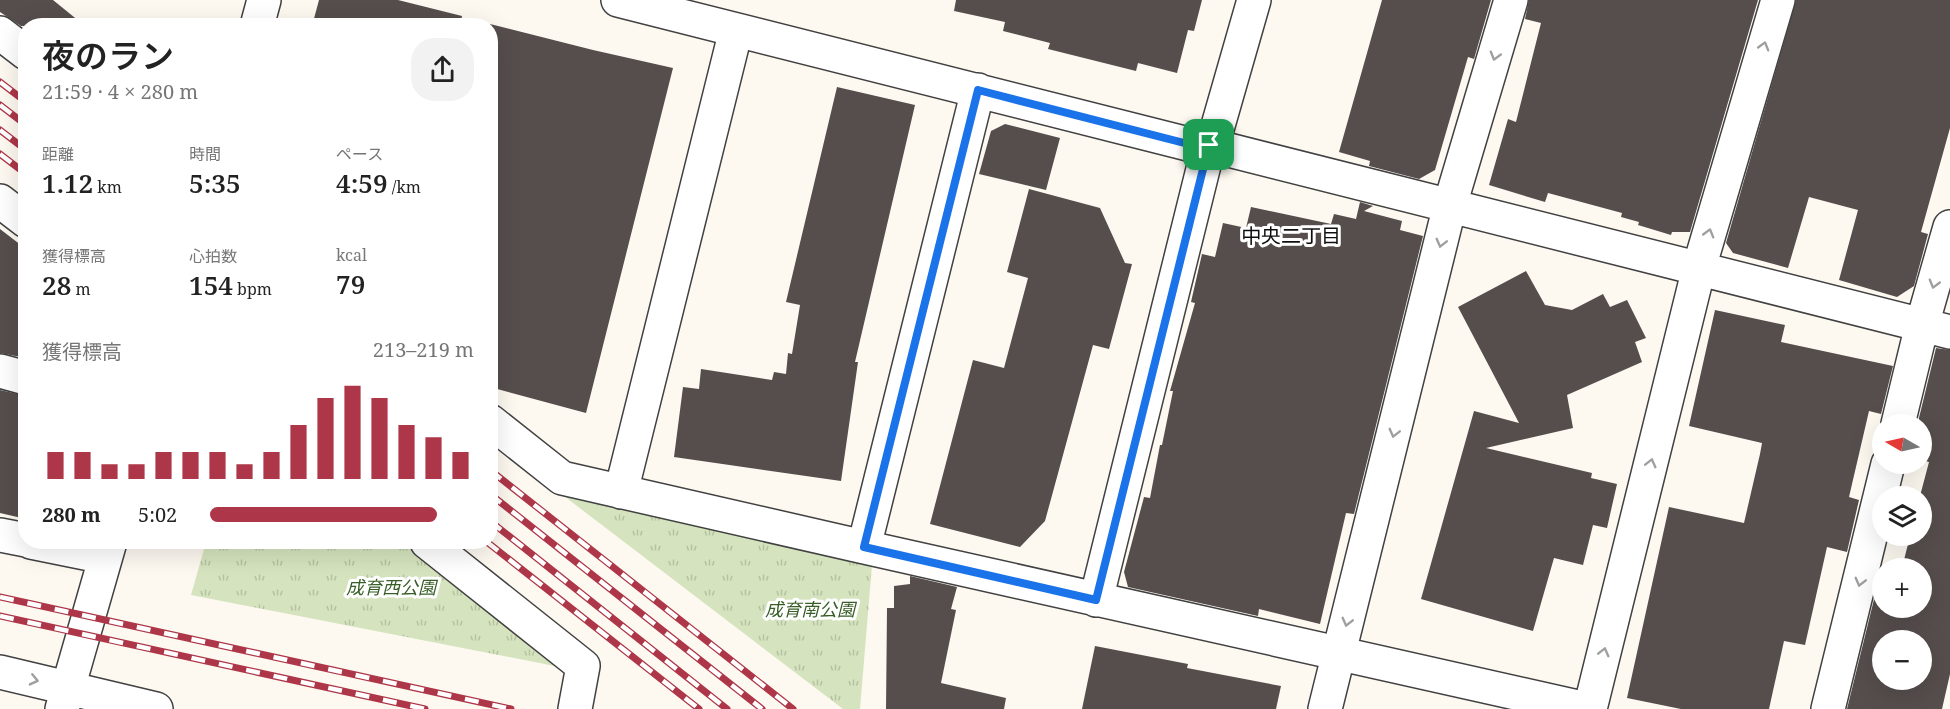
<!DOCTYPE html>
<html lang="ja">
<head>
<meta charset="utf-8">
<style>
  :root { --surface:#fff; --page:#f2f2f2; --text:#222; --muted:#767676; --accent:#ad3748 }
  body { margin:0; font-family:"Noto Serif","Noto Sans JP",serif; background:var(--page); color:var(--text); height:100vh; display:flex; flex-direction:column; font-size:22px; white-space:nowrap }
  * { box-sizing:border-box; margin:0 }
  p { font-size:20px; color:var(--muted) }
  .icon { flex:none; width:33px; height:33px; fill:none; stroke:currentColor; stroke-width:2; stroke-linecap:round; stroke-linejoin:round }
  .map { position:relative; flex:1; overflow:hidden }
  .details { position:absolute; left:18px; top:18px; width:480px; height:531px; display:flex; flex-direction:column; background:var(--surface); border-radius:24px; box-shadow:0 6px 24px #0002 }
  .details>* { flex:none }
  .needle { width:39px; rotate:279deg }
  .buttons { position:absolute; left:1872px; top:414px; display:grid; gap:12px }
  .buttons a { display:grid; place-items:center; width:60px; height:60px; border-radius:50%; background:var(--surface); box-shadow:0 6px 24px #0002; font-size:30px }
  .pin { position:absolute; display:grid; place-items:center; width:51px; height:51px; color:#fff; margin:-26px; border-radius:12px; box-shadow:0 3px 9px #0006 }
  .round { display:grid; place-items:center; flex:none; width:63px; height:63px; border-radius:24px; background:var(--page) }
  .head { display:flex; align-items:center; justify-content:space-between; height:102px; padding:0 24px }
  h1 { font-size:33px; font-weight:600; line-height:45px }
  .metrics { display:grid; grid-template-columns:repeat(3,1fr); gap:9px; height:102px; padding:6px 24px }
  .metrics div { display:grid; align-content:center }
  .metrics b { font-size:26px; font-weight:600 }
  .metrics small { font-size:16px; font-weight:400 }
  .metrics p { font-size:16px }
  .chart { height:168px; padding:12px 24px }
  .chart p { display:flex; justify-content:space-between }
  .chart svg { width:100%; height:108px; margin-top:6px; stroke:var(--accent); stroke-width:6 }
  ul { padding:0 24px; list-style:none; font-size:20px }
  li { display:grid; grid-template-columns:96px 72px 1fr; align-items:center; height:45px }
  li i { height:15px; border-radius:8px; background:var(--accent) }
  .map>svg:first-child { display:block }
  .grass { fill:url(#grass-tufts) }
  .building { fill:#554e4c; fill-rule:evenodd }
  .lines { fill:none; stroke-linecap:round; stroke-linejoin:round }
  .minor-casing { stroke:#414141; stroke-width:36 }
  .minor { stroke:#fff; stroke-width:33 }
  .rail-casing { stroke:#ad3748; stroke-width:7 }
  .rail { stroke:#fff; stroke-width:4.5; stroke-dasharray:14; stroke-linecap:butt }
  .oneway { stroke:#9f9f9f }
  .route-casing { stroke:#fff; stroke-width:12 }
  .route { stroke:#1a73e8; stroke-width:8 }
  .labels { text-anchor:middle; stroke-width:6; stroke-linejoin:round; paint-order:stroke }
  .park-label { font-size:18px; font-style:italic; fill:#375e26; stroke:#fff }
  .neighbourhood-label { font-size:20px; fill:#0e0e0e; stroke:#fff }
</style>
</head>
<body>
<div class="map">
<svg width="1950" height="709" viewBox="0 0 1950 709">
  <defs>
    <pattern id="grass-tufts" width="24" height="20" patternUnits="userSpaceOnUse" patternTransform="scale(1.5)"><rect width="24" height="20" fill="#d5e4be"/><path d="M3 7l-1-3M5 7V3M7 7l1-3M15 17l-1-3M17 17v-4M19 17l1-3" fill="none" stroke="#b6c2a2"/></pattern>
  </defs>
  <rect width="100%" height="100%" fill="#fdf9f1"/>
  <path class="grass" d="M560 493 872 565 860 709H843Z
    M206 542H404L565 668 191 595Z"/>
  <path class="building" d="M0 0H53L85 26H21L0 12Z
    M319 0H398L462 16 460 26H312Z
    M956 0H1202L1194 31 1188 30 1177 73 1138 63 1136 71 1048 49 1050 43 1003 31 1005 22 954 11Z
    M1382 0H1491L1474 59 1468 57 1435 170 1419 179 1369 166 1370 161 1339 152Z
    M1529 0H1758L1690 232H1672L1671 235 1638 225 1639 222 1621 217 1622 213 1548 193 1545 202 1489 185 1508 119 1516 122 1541 23 1525 19Z
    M1796 0H1950V128L1921 232 1928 234 1914 286 1897 297 1839 280 1858 210 1809 197 1788 268 1733 253 1726 243Z
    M490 24 593 50 673 68 586 413 490 387Z
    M837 87 915 105 855 362H858L841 481 674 457 683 387 699 389 701 369 772 380 774 372 786 374 788 353 792 354 800 305 786 302Z
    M1005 124 1060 138 1046 190 979 174 991 131Z
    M1029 189 1100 208 1125 263 1132 264 1109 349 1093 345 1045 521 1020 547 930 524 973 360 1004 368 1028 278 1007 272Z
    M1360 202 1373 206 1364 211 1402 221 1400 230 1423 236 1354 514 1346 513 1320 624 1259 609 1258 616 1128 587 1124 572 1144 497 1150 498 1160 445H1162L1173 391H1170L1195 303 1191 302 1202 254 1215 257 1223 223 1246 228 1251 207 1331 224 1334 214 1356 219Z
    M0 229 26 249V358L0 353Z
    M1526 271 1545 305 1572 310 1603 294 1610 307 1627 300 1646 338 1635 342 1642 362 1567 395 1573 428 1486 448 1592 473 1591 478 1617 484 1607 528 1593 525 1583 565 1554 558 1533 631 1421 599 1474 411 1519 423 1458 307Z
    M1715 310 1785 325 1781 342 1893 366 1881 414 1869 411 1849 497 1859 500 1847 552 1827 547 1805 645 1784 641 1769 709H1681L1627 698 1669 507 1744 523 1760 454 1762 443 1689 426Z
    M1936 348 1950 350V674L1942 709H1847L1882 567 1889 568H1882V608H1922V568H1902L1910 536H1922L1920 496 1929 462 1922 460V423L1918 422ZM1882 640H1922V680H1882Z
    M0 390 26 396V519L0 513Z
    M910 576 957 587 951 609 956 610 941 683 1006 698 1004 709H886L887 608H894V586L910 584Z
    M1095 646 1188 664 1187 668 1281 686 1276 709H1082Z"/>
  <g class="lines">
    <g class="minor-casing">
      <path id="minor" d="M618 0 1196 146 1209 145 1950 332
        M257 26 264 0
        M0 33 26 53
        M978 90 864 547 1587 709
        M0 201 26 221
        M0 371 26 378
        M490 421 562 478 864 547
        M1898 424 1922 325 1950 227
        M621 492 736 30
        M0 535 26 540
        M31 542 105 557
        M427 542 583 666 575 709
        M1096 600 1209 145 1215 136 1254 0
        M0 672 156 709
        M62 709 110 542
        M1325 709 1450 205 1511 0
        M1590 709 1699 268 1778 0
        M1828 709 1888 464"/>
    </g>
    <use href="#minor" class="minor"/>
    <g class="rail-casing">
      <path id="rail" d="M0 82 26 102
        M0 105 26 125
        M0 130 26 150
        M0 154 26 174
        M490 470 793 709
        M490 494 762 709
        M490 521 727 709
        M487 542 699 709
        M0 597 511 709
        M0 616 425 709"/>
    </g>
    <use href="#rail" class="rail"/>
  </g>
  <defs><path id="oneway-chevron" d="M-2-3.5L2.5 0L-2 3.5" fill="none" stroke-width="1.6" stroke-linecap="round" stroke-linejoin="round" transform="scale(1.5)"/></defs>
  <g class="oneway">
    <use href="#oneway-chevron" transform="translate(1764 46) rotate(-74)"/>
    <use href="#oneway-chevron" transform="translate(1495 56) rotate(106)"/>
    <use href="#oneway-chevron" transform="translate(1709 233) rotate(-74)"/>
    <use href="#oneway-chevron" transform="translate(1441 243) rotate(104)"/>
    <use href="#oneway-chevron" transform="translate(1934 284) rotate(106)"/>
    <use href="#oneway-chevron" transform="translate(1394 433) rotate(104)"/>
    <use href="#oneway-chevron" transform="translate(1651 463) rotate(-76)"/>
    <use href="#oneway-chevron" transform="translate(1860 582) rotate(104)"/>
    <use href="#oneway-chevron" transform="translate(1347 622) rotate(104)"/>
    <use href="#oneway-chevron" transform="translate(1604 652) rotate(-76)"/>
    <use href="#oneway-chevron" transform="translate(34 680) rotate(13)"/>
  </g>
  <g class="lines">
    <g class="route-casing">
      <path id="route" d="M978 90 1196 146 1209 145 1096 600 864 547Z"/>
    </g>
    <use href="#route" class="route"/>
  </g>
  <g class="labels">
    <g class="park-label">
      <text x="391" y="594">成育西公園</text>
      <text x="810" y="616">成育南公園</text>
    </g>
    <g class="neighbourhood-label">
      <text x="1291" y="243">中央二丁目</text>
    </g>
  </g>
</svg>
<div class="buttons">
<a><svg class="needle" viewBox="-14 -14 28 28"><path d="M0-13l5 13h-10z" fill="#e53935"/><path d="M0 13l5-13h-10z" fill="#767676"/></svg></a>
<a><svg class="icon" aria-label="layers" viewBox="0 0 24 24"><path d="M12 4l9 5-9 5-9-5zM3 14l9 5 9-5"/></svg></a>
<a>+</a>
<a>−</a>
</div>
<div class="pin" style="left:1209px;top:145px;background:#1e9e55"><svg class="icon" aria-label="arrive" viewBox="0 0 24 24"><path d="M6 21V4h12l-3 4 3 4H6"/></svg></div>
<section class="details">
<div class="head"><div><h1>夜のラン</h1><p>21:59 · 4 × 280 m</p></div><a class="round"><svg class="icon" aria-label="share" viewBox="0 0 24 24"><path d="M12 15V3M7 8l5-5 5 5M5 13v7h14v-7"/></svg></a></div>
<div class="metrics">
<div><p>距離</p><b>1.12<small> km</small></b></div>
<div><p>時間</p><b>5:35</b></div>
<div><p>ペース</p><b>4:59<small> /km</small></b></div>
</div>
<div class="metrics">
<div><p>獲得標高</p><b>28<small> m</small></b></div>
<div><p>心拍数</p><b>154<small> bpm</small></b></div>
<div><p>kcal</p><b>79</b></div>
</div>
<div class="chart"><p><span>獲得標高</span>213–219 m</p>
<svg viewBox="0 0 160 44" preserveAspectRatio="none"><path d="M5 44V33M15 44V33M25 44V38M35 44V38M45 44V33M55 44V33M65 44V33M75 44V38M85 44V33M95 44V22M105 44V11M115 44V6M125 44V11M135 44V22M145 44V27M155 44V33"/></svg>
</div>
<ul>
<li><b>280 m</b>5:02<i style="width:86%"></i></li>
</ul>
</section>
</div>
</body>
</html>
